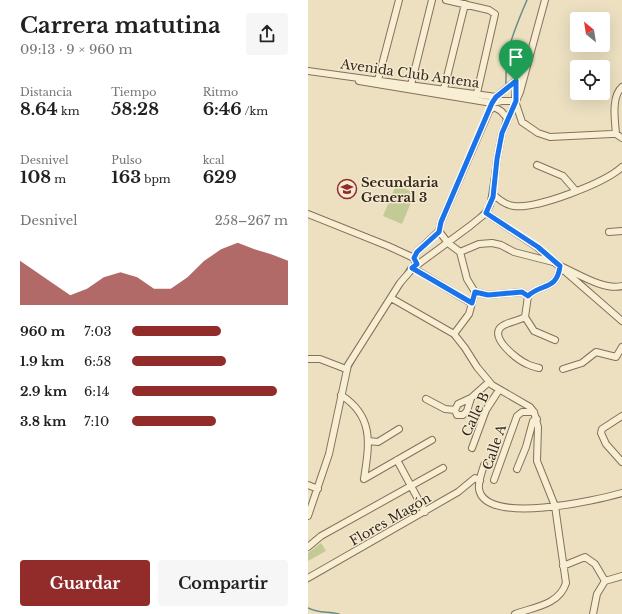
<!DOCTYPE html>
<html lang="es">
<head>
<meta charset="utf-8">
<style>
  :root { --surface:#fff; --page:#f6f6f6; --text:#222; --muted:#767676; --accent:#922c2b }
  body { margin:0; font-family:"Libre Baskerville",serif; background:var(--page); color:var(--text); height:100vh; display:flex; flex-direction:column; font-size:15px; white-space:nowrap }
  * { box-sizing:border-box; margin:0 }
  p { font-size:13px; color:var(--muted) }
  .icon { flex:none; width:22px; height:22px; fill:none; stroke:currentColor; stroke-width:2; stroke-linecap:round; stroke-linejoin:round }
  .map { position:relative; flex:1; overflow:hidden }
  .panel { display:flex; flex-direction:column; background:var(--surface); width:308px }
  .panel>* { flex:none }
  .needle { width:26px; rotate:330deg }
  .tools { position:absolute; left:262px; top:12px; display:grid; gap:8px }
  .tools a { display:grid; place-items:center; width:40px; height:40px; border-radius:4px; background:var(--surface); box-shadow:0 4px 16px #0002; font-size:20px }
  .pin { position:absolute; display:grid; place-items:center; width:34px; height:34px; color:#fff; margin:-41px -17px; border-radius:50% 50% 50% 0; rotate:-45deg; box-shadow:0 0 4px #0007 }
  .pin .icon { rotate:45deg }
  .round { display:grid; place-items:center; flex:none; width:42px; height:42px; border-radius:4px; background:var(--page) }
  .overview { display:flex; align-items:center; justify-content:space-between; height:68px; padding:0 20px }
  h1 { font-size:22px; font-weight:800; line-height:30px }
  .figures { display:grid; grid-template-columns:repeat(3,1fr); gap:6px; height:68px; padding:4px 20px }
  .figures div { display:grid; align-content:center }
  .figures b { font-size:17px; font-weight:800 }
  .figures small { font-size:11px; font-weight:400 }
  .figures p { font-size:11px }
  .chart { height:112px; padding:8px 20px }
  .chart p { display:flex; justify-content:space-between }
  .chart svg { width:100%; height:72px; margin-top:4px; fill:var(--accent); opacity:.7 }
  .button { display:flex; gap:8px; margin-top:auto; padding:8px 20px }
  .button a { flex:1; height:46px; border-radius:4px; background:var(--accent); color:#fff; font-size:16px; font-weight:800; line-height:46px; text-align:center }
  .button a+a { background:var(--page); color:var(--text) }
  ul { padding:0 20px; list-style:none; font-size:13px }
  li { display:grid; grid-template-columns:64px 48px 1fr; align-items:center; height:30px }
  li i { height:10px; border-radius:5px; background:var(--accent) }
  main { display:flex; flex:1; min-height:0 }
  .map>svg:first-child { display:block }
  .green { fill:#c3ca96 }
  .lines { fill:none; stroke-linecap:round; stroke-linejoin:round }
  .stream { stroke:#6b8c85; stroke-width:1.5 }
  .minor-casing { stroke:#857159; stroke-width:8 }
  .minor { stroke:#f7eed4; stroke-width:6 }
  .route-casing { stroke:#fff; stroke-width:8 }
  .route { stroke:#1a73e8; stroke-width:5 }
  .labels { text-anchor:middle; stroke-width:3; stroke-linejoin:round; paint-order:stroke }
  .street-label { font-size:13px; fill:#35291d; stroke:#f4ead1 }
  .poi-label { font-size:13px; font-weight:bold; fill:#35291d; stroke:#f4ead1; text-anchor:start }
</style>
</head>
<body>
<main>
<section class="panel">
<div class="overview"><div><h1>Carrera matutina</h1><p>09:13 · 9 × 960 m</p></div><a class="round"><svg class="icon" aria-label="share" viewBox="0 0 24 24"><path d="M12 15V3M7 8l5-5 5 5M5 13v7h14v-7"/></svg></a></div>
<div class="figures">
<div><p>Distancia</p><b>8.64<small> km</small></b></div>
<div><p>Tiempo</p><b>58:28</b></div>
<div><p>Ritmo</p><b>6:46<small> /km</small></b></div>
</div>
<div class="figures">
<div><p>Desnivel</p><b>108<small> m</small></b></div>
<div><p>Pulso</p><b>163<small> bpm</small></b></div>
<div><p>kcal</p><b>629</b></div>
</div>
<div class="chart"><p><span>Desnivel</span>258–267 m</p>
<svg viewBox="0 0 160 44" preserveAspectRatio="none"><path d="M0 44V17L10 24L20 31L30 38L40 34L50 27L60 24L70 27L80 34L90 34L100 27L110 17L120 10L130 6L140 10L150 13L160 17V44z"/></svg>
</div>
<ul>
<li><b>960 m</b>7:03<i style="width:57%"></i></li>
<li><b>1.9 km</b>6:58<i style="width:60%"></i></li>
<li><b>2.9 km</b>6:14<i style="width:93%"></i></li>
<li><b>3.8 km</b>7:10<i style="width:54%"></i></li>
</ul>
<div class="button"><a>Guardar</a><a>Compartir</a></div>
</section>
<div class="map">
<svg width="314" height="614" viewBox="0 0 314 614">
  <rect width="100%" height="100%" fill="#ece0c1"/>
  <path class="green" d="M88 185 107 193 94 224 75 216Z
    M13 543 18 551 0 561V553Z"/>
  <g class="lines">
    <path class="stream" d="M198 87C197 50 205 33 219 0
      M194 125 196 117
      M170 216 179 206 185 168
      M231 245 255 264
      M96 274 100 267 106 263
      M270 278 292 298
      M42 369 48 358
      M0 608C11 614 20 611 31 614"/>
    <g class="minor-casing">
      <path id="minor" d="M138 0 181 10 187 14 169 93
        M0 71 188 97 216 74
        M70 80 91 0
        M51 81 184 103 194 101H207
        M208 81 207 101 214 122 230 133 242 137 304 134H308L314 138
        M103 85 124 0
        M136 89 157 4
        M182 110 186 107 193 111 200 119
        M308 134C307 120 303 97 314 87
        M229 165 255 176 268 191
        M185 194C191 200 197 205 206 206 229 209 297 183 314 167
        M178 213 229 247 314 321
        M0 214 80 246 106 258 107 262
        M131 231 140 243 152 252 159 279 167 292 161 314 146 334
        M301 232 314 231
        M152 252 171 244 184 243 193 245 206 252 245 262
        M106 258 109 252 131 231 133 222 186 100
        M105 268 163 303
        M167 292 180 295 214 292 220 296
        M83 298 146 334 157 348 169 367 184 385 222 407 226 412 230 427 229 461 247 506 258 583C251 605 226 607 207 614
        M217 317C210 321 199 322 193 327 181 338 210 360 219 364 223 366 227 367 231 368
        M247 340 226 331 217 317 220 296C233 283 249 291 252 266 269 273 296 291 314 286
        M0 359H12L38 369
        M255 369 274 363 288 352 308 357 314 347
        M33 395C67 417 61 445 56 479
        M163 398 159 411 155 415H149L147 410 150 404 163 398 181 382
        M118 399 137 409 147 410
        M314 416 294 429 293 433 298 444 314 462
        M60 441 70 442 91 429
        M164 448 178 410 191 390
        M89 460 117 512
        M176 465C174 472 170 481 171 489 177 526 290 500 314 493
        M209 469 218 447 225 421 229 419
        M56 479 124 440
        M186 480 209 416 214 412H226
        M0 485 10 489
        M0 516 21 454 40 365 92 283 105 268 162 226 178 213 182 205 185 194 189 159 194 133 212 92 237 0
        M0 547 13 536 135 468
        M255 566 277 557 287 564 297 581
        M0 578 150 492 167 478 172 481
        M285 614 289 594 297 581 314 576"/>
    </g>
    <use href="#minor" class="minor"/>
  </g>
  <g class="lines">
    <g class="route-casing">
      <path id="route" d="M208 81V101L194 133 189 159 185 197 178 213 230 247 252 266C249 291 233 283 220 296L214 292 180 295 167 292 164 303 104 268 109 264 106 258 109 252 131 232 133 222 184 103 188 97Z"/>
    </g>
    <use href="#route" class="route"/>
  </g>
  <defs>
    <g id="school-ring" transform="scale(1)"><circle r="9.5" fill="#f4ead1" stroke="#922c2b" stroke-width="1.5"/><path d="M0-5L7-2L0 1L-7-2ZM-4 1L0 2.5L4 1V4Q0 6-4 4Z" fill="#922c2b"/></g>
  </defs>
  <g fill-rule="evenodd">
    <use href="#school-ring" x="39" y="189"/>
  </g>
  <g class="labels">
    <g class="street-label">
      <text transform="translate(102 73) rotate(8)" y="5">Avenida Club Antena</text>
      <text transform="translate(167 414) rotate(-65)" y="5">Calle B</text>
      <text transform="translate(186 447) rotate(-71)" y="5">Calle A</text>
      <text transform="translate(82 519) rotate(-30)" y="5">Flores Magón</text>
    </g>
    <g class="poi-label">
      <text x="53" y="187">Secundaria<tspan x="53" dy="15">General 3</tspan></text>
    </g>
  </g>
</svg>
<div class="tools">
<a><svg class="needle" viewBox="-14 -14 28 28"><path d="M0-13l5 13h-10z" fill="#e53935"/><path d="M0 13l5-13h-10z" fill="#767676"/></svg></a>
<a><svg class="icon" aria-label="locate" viewBox="0 0 24 24"><circle cx="12" cy="12" r="6"/><path d="M12 2v4M12 18v4M2 12h4M18 12h4"/></svg></a>
</div>
<div class="pin" style="left:208px;top:81px;background:#1e9e55"><svg class="icon" aria-label="arrive" viewBox="0 0 24 24"><path d="M6 21V4h12l-3 4 3 4H6"/></svg></div>
</div>
</main>
</body>
</html>
